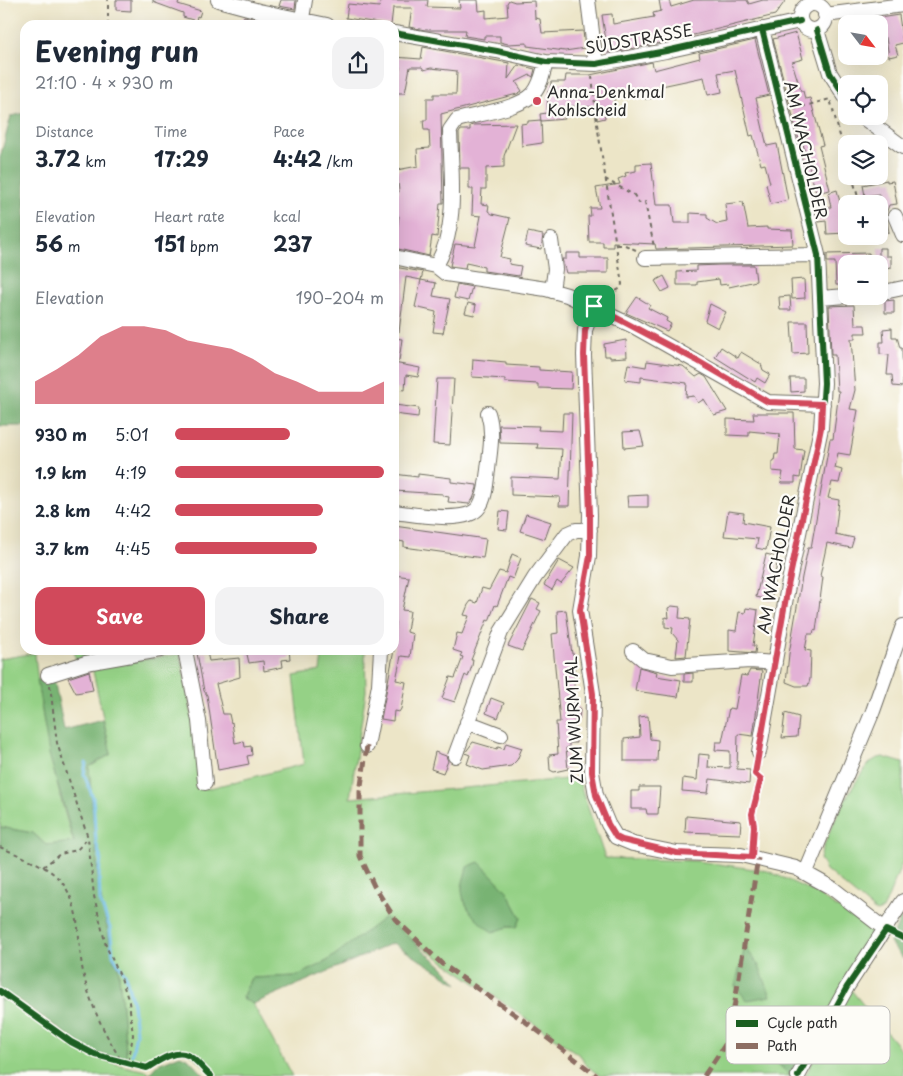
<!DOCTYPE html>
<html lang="en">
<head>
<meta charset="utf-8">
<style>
  :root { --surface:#fff; --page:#f2f2f3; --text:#1f2937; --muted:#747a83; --accent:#d1495b }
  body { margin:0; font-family:"Playpen Sans",sans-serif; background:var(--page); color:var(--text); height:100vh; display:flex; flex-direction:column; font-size:19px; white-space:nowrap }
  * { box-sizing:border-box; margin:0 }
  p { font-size:16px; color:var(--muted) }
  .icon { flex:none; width:28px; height:28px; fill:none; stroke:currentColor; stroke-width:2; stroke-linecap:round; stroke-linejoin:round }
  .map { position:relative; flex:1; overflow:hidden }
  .drawer { position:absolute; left:20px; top:20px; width:379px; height:635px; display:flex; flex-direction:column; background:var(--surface); border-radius:15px; box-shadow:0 5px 20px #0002 }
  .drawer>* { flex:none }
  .needle { width:32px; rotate:121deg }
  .tools { position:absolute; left:838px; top:15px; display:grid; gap:10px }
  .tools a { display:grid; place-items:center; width:50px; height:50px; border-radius:10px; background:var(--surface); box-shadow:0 5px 20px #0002; font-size:25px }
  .pin { position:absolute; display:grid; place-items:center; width:42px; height:42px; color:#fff; margin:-21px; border-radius:10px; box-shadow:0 2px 8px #0006 }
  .round { display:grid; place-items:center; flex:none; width:52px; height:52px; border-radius:15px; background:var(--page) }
  .summary { display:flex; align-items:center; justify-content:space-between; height:85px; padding:0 15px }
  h1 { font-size:28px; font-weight:700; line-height:38px }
  .stats { display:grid; grid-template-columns:repeat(3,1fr); gap:8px; height:85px; padding:5px 15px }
  .stats div { display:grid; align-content:center }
  .stats b { font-size:21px; font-weight:700 }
  .stats small { font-size:14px; font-weight:400 }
  .stats p { font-size:14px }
  .chart { height:140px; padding:10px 15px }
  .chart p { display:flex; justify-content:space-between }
  .chart svg { width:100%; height:90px; margin-top:5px; fill:var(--accent); opacity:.7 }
  .cta { display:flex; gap:10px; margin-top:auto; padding:10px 15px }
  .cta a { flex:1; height:58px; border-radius:15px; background:var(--accent); color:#fff; font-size:20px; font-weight:700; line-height:58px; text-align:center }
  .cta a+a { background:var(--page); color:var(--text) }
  ul { padding:0 15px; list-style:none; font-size:16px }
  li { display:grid; grid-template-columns:80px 60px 1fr; align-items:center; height:38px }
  li i { height:12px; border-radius:6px; background:var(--accent) }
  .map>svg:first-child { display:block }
  .green { fill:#95d186; stroke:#607e58; fill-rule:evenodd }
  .forest { fill:#78b373; stroke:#526f4f }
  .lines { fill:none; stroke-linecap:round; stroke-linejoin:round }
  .stream { stroke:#6fbeea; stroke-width:3 }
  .building { fill:#e3b2d6 }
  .minor-casing { stroke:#6f6c62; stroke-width:16 }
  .path { stroke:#6f6c62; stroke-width:2; stroke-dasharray:4 4; stroke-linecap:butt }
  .minor { stroke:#fff; stroke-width:14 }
  .quiet { stroke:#8d6e63; stroke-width:5; stroke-dasharray:10 5; stroke-linecap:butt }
  .cycleway-casing { stroke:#fdfcf7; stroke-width:9 }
  .cycleway { stroke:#1b5e20; stroke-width:6 }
  .route-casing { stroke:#fff; stroke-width:10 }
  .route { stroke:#d1495b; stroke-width:6 }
  .poi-dot { fill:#d1495b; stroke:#fdfcf7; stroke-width:2 }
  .labels { text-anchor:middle; stroke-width:4.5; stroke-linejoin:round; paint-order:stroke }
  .street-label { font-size:16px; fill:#2b2b2b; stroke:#fdfcf7 }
  .poi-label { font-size:16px; fill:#2b2b2b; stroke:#fdfcf7; text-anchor:start }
  .key { fill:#fdfcf7; stroke:#bebdba; stroke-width:1 }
  .key-label { font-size:14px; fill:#2b2b2b }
</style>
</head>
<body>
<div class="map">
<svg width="903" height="1076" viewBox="0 0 903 1076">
  <rect width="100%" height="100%" fill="#fdfcf7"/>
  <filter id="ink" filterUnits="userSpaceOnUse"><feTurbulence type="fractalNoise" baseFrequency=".02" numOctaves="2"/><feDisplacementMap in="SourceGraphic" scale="10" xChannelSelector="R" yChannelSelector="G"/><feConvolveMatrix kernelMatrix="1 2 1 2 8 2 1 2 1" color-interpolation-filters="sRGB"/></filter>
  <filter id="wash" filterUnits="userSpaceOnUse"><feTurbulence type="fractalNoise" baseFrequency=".0096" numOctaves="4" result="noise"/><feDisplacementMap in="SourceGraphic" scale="20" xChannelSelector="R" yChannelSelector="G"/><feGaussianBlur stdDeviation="1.12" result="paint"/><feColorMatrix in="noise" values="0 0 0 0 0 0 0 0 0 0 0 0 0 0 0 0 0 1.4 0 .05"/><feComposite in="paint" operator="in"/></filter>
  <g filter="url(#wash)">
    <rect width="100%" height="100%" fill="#ece5c7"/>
    <path class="green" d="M74 650H105L108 665 180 654 206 789 304 764 294 676 320 671 322 656 344 650H365L366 691 350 798 578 778 605 858 697 861 768 871 814 892 872 931 874 935 793 1076H600L586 1065 581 1056 401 932 385 918 327 961 297 976 251 978 242 998 253 1004 292 1076H216L190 1053 174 1050 143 1064 127 1061 118 965 114 962 99 889 89 767 111 754 92 667 76 662ZM463 899 515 907 521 918 517 927H508L472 912ZM762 1024 789 1075 743 1026Z
      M35 653C40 714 55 785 74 843L46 845 33 833 0 827V659Z
      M883 757 903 763V861L883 910 876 912 826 870 820 859C824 838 855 778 869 764 874 759 878 758 883 757Z
      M851 990 903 1052V1076H805Z
      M9 999C62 1036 80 1060 148 1071L147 1076H0V1001Z"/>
    <path class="forest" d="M25 113V426H0V158L11 116Z
      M54 679 64 730 103 720 111 754 89 767 99 889 114 961 118 965 127 1061 99 1054 86 1048 14 997 0 1001V827L33 833 46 845 74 842 49 754 37 680Z
      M479 862 507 891 521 918 517 927H508L493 932C478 924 461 905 462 887 463 880 466 873 467 867Z
      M903 912V959L890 943Z
      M385 917 443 967 458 984 393 943 253 1004 242 998 251 978 297 976 327 961Z
      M745 947 758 964 771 996 747 1000 735 986Z
      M781 1015 799 1056 789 1075 742 1025 762 1024Z
      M180 1055 189 1059 205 1076H147L158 1064Z"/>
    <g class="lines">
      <path class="stream" d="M86 763 84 774 93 798 96 842 101 860 99 872 100 901 110 928 113 955 125 974 133 1004 136 1033 132 1055"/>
    </g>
    <g id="blocks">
      <path class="building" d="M116 0H131V11L116 10Z
        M153 0H179L178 4 201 11 199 17 197 16 196 21 183 17V13L153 2Z
        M281 0H296L295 9 279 6Z
        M381 0H428L427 7 460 8 459 0H478L479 11 486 10V18L508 16 507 3 509 0 515 2 534 1 535 18 540 19 542 33 583 31 585 48 565 51 527 46V43L508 44 500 42V36H484V39L465 36 466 30H425L409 27 412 8H393L391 25 346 18 348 4 379 7Z
        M659 0H669L671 7 694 0H747L749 4 763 0H786L775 15 661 43 608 53 602 15 612 14 613 24 654 17 653 13 661 11Z
        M899 15 903 43 895 45 898 55 889 57 886 38 879 39V18Z
        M244 16 261 20 260 25 242 22Z
        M796 33 803 59 792 62 801 91H803L805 99 810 98 823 145 819 146 830 190 816 193 802 140H799L773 39Z
        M755 40 769 95 756 98 763 129 767 146 777 144 788 200 771 204 766 184 770 183 765 164 761 165 753 135 750 136 735 70 718 73 722 92 708 95 704 77 657 87 658 98 645 99 644 91 614 98 615 109 604 111 605 118 597 120 596 107 569 106V115H565V119L541 121 540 114 547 113 548 91H550L551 82H565L566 75H590L652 62 654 70 700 58 699 53Z
        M423 47 509 63 508 79 518 65 535 69 533 77 530 75 516 82 522 91 517 94 441 114 443 203H440L437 237 432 236 429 256 394 248V231H397L399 216 394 215V193L399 192 397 170 418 166 417 149 430 148 429 130H424L423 120H427V98H434V94H456L457 71 431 68 424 70 422 67H410L405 93H397L400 67 394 66V57L421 59Z
        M541 120 542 143 522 146 521 124 528 123V121Z
        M516 124 504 156V167L486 168V189H482L481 204 489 205 488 211 492 214 510 218 500 257 510 259 509 264 521 266 519 276 484 271V267L466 263 465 268 450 266 455 244 475 246 481 216 472 215 473 189H469V168H460L459 133 461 130H470V126L473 125Z
        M651 163 656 205H672L674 223H690V213L707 214V218L717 224 727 222 725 204 743 202 748 228 767 227V229L792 230 793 245 656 249 655 244 613 242V247H603V242H589L588 216H591L590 208H600L596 188 620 184 618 179 626 176 625 173 636 171V164Z
        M887 180V182L893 181 897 204 889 205 886 214 889 232 880 234 879 194 865 196 863 185Z
        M837 190 844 219H846V233L827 234 826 221 819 222 816 208 831 207 828 193Z
        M528 232 543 235 541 249 525 246Z
        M879 248H886V256H891V268L886 269 887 278H879V264L846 262V285H836L835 262H827V254L869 253V257L879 256Z
        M566 253H580V258H608V273H566L562 259H566Z
        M719 265H754L756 281 729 287 728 284 720 285 719 279 697 282V285H677V272L696 271V266Z
        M394 267 423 272 421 280 406 277 399 332 394 331Z
        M664 276 670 288 662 292 655 281Z
        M804 279 805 298 792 299 791 280Z
        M421 280 436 283 433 296 450 299 443 333 433 332 436 312 415 307Z
        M457 284 472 287 468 301 454 298Z
        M790 296 791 310H780L779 297Z
        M637 297 650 305 648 308 667 318 666 321 671 324 667 331 626 313Z
        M894 300V313H885V301Z
        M468 303 476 305 474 315 465 313Z
        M710 304 726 312 718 328 705 321Z
        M854 305 855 325H865L866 333H855V339H851L855 390 850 409 858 410 850 455 838 453 835 468 842 470 839 483 832 482 828 498 839 500 835 534 854 538 851 548 827 543 820 576 823 577 816 631 814 630 813 634H808L805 650 811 651 810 679 808 686H796L786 682 789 654 802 577 808 548H811L830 439H833L839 391H837L835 355H831L829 306Z
        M791 322H807L808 353 793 354Z
        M892 328V337H897L900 348H902L903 387 893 386 892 375H887L889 355 880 354V342H884L883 329Z
        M394 338 402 339 399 361H394Z
        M626 340 627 357 610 358V356H605L604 344Z
        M721 347 738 358 741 352 761 364 763 370 770 374 765 383 757 378 755 382 715 357Z
        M473 359 506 362V365L539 367V370L572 372 571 389 538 388V384L505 382V379L472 377Z
        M647 361 683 366 696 377 701 374 706 377 727 411 714 415 704 399 698 403 694 396 686 397 687 383 641 377V382L625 380 628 364 646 367Z
        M394 363 420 368 418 377 406 375 405 390 394 389Z
        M790 378H804V391L791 392Z
        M437 379H454L450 445 433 444Z
        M394 405 419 408 418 417 394 414Z
        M563 413H572L569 506H559L560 497 511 495V477L560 479 562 449 537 448 538 444 500 443 499 425 539 426 538 430 562 431Z
        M753 413H794L795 449 804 450 800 478 795 477V483H781L783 472 772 471V461H774L775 454H778L780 434 749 431V436L727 435V419L754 420Z
        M640 431 644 446 624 448 623 432Z
        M394 474 418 477V474L451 478V482L477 485V488L473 499 469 504 448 502 449 497 443 496V494L394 491Z
        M648 495V507H628L627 496Z
        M500 511 509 512 507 530 498 529Z
        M728 511 744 513 743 522 770 527 766 550 756 548 758 539 724 536Z
        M526 514 551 522 545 539 520 531Z
        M394 526 486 539 483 558 404 547V542L394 540Z
        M512 554 521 558 513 579 508 577 497 606 495 605 489 621 487 620 471 660H473L472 666 468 677 465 675 455 702 442 698 450 677 455 678 463 657 460 656 462 653 453 650 457 633 462 634 469 616 464 615 468 605 471 601 477 603 482 588 489 590 499 571 506 573Z
        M766 554 778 557 771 600 756 597Z
        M559 560 574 568 561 584 557 581 552 590 544 585Z
        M394 575 409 577 402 610 410 611 407 632 413 634 410 657 401 656 396 680 406 682 401 709 399 712 394 711 393 721 381 719 394 650 396 622 394 621Z
        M532 599 540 603 537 609 541 611 522 651 508 646Z
        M672 606 680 607 679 618 690 619 686 656 676 657 678 640 672 633 673 628 665 627V617L669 618 668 608Z
        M746 608 758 610 753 646H756L755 653 729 651V630L736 631 739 612 745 613Z
        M566 610 572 654H574V703L580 709 579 720 574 721 576 743H569V748H566L568 769 554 772 550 770 549 755 558 754 556 722H560L552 634 558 633 557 611Z
        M246 650H289L290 659 282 660 283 667 264 671 263 661 249 663Z
        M207 652 209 661 239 658 240 677 216 684 223 714H229L231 723 232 722 235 743 244 741 245 747 251 746 252 755 247 756 249 764 218 770 207 695 204 691 197 653Z
        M639 667 657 672 656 676 681 680 678 697 635 691Z
        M750 670 762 671 753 736 738 734 737 769 750 770 749 784 710 779 708 793 682 791 683 778 697 780 699 754 709 755 708 767 730 768V751L715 750 716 742H722L729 708 735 709 741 675 747 676Z
        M89 671 93 690 76 693 68 678Z
        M693 673V682H684V674Z
        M491 698 504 703 498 718 486 713Z
        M785 713 799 717 797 737 782 738Z
        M648 716 650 739 658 740 657 761H624V739L640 737 639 717Z
        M473 742 497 749 498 747 504 749 506 743 522 748 517 760 511 766 483 770 467 764 470 755 465 753Z
        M435 752 446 756 448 761 443 773 431 769Z
        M639 787H660L658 814H647L646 809H631V791H639Z
        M686 816 741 821 740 834 685 832Z"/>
    </g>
  </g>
  <g filter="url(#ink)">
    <use href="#blocks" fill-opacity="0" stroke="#6f6c62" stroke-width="1"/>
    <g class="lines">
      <g class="minor-casing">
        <path id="minor" d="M218 0 259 11 327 25
          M588 0 596 64
          M800 17a13 13 0 1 1 26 0a13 13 0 1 1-26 0Z
          M825 15 903 5
          M301 25 305 0
          M817 30 830 73 846 98
          M394 33 497 51 546 62 596 64 666 51 800 21
          M861 116 903 147
          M895 216 903 235
          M551 240 555 269 552 291
          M394 257 436 266 446 274 546 289 567 295 633 326 768 402 823 404
          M645 258 818 255
          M436 266C459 227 451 174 450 130L457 120C477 114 519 109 533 94 541 85 543 73 546 62
          M879 293 903 288
          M821 298 846 296
          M594 306 585 330 584 355 590 515 589 556 580 610 593 693 592 772 596 795 608 824 616 837 633 844 677 853 741 855 796 868 832 888 886 930
          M394 512C413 514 467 525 479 507 486 497 486 482 488 470 490 450 494 433 488 413
          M185 650 199 721 205 783
          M633 651 644 660 672 666 750 661 775 663
          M48 675 86 663 160 650
          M467 722 501 735
          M367 746 379 685 381 650
          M759 752 788 586 821 428 824 383 818 255 762 29
          M455 756 501 632 535 577 567 534 576 530H590
          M806 872 873 711 903 626
          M798 1076 847 987 903 901"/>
      </g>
      <path class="path" d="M108 25V0
        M592 76 597 124 622 284 621 288 603 298
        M794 109 830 99 846 158
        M852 176 860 204
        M605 179 634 195 639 203 645 202 654 247
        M617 245H625L636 250
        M50 685 57 743 88 838 94 896 106 946 121 978 129 1002 133 1035 128 1064
        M753 845 752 815 761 779 755 774 757 764
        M0 847C19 856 46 864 60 880 82 905 77 942 83 972 90 1005 105 1035 123 1063
        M43 867 60 854 77 850 87 839"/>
      <use href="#minor" class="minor"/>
      <path class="quiet" d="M367 746 360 792V856L374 886 395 919 442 964 533 1027 597 1076
        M704 1076 725 1045 730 1033 758 858"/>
      <g class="cycleway-casing">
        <path id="cycleway" d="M817 30 830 73 846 98
          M394 33 497 51 546 62 596 64 666 51 800 21
          M759 752 788 586 821 428 824 383 818 255 762 29
          M0 991 71 1042 96 1055 147 1068C157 1062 175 1049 187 1055 196 1058 203 1070 211 1076
          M798 1076 847 987 886 930 903 938"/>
      </g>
      <use href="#cycleway" class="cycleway"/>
    </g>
  </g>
  <g class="lines" filter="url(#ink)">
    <g class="route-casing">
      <path id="route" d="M594 306 696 360 768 402 822 404 821 428 788 586 755 774 761 779 752 814 754 826 752 857 677 853 622 840 616 837 608 824 596 795 592 772 593 694 580 610 590 556V514L584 355 585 330Z"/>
    </g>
    <use href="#route" class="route"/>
  </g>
  <circle class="poi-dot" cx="537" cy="101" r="5"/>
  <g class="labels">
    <g class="street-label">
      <text transform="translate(639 39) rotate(-10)" y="6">SÜDSTRASSE</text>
      <text transform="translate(806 150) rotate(77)" y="6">AM WACHOLDER</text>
      <text transform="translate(776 564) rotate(-79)" y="6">AM WACHOLDER</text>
      <text transform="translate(574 720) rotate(-93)" y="6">ZUM WURMTAL</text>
    </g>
    <g class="poi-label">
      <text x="547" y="98">Anna-Denkmal<tspan x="547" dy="18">Kohlscheid</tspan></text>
    </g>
  </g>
  <rect x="726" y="1006" width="164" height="58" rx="8" class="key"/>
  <rect x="736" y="1020" width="22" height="7" fill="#1b5e20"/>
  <rect x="736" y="1043" width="22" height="6" fill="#8d6e63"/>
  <g class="key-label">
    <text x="767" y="1028">Cycle path</text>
    <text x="767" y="1051">Path</text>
  </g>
</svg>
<div class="tools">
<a><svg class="needle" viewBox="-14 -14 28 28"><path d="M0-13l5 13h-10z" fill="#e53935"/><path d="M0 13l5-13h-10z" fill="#747a83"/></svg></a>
<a><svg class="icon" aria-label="locate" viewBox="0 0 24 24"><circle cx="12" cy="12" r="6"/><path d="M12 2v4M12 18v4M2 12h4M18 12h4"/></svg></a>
<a><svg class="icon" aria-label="layers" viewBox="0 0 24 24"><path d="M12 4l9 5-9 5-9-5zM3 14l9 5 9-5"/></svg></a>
<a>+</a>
<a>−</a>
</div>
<div class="pin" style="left:594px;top:306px;background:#1e9e55"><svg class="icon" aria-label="arrive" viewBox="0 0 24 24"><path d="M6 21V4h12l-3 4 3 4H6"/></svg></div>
<section class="drawer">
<div class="summary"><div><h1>Evening run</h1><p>21:10 · 4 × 930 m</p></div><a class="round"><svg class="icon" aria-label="share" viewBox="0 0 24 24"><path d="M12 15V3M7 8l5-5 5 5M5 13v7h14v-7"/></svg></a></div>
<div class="stats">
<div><p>Distance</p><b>3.72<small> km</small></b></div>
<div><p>Time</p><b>17:29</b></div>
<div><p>Pace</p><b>4:42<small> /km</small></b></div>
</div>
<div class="stats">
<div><p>Elevation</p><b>56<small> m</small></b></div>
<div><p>Heart rate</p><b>151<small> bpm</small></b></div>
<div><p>kcal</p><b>237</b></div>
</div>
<div class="chart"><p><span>Elevation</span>190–204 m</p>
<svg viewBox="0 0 160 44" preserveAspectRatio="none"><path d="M0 44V33L10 27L20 20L30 11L40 6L50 6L60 8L70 13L80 15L90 17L100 22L110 29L120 33L130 38L140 38L150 38L160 33V44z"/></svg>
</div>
<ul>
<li><b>930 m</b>5:01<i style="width:55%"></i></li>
<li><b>1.9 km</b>4:19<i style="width:100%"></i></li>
<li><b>2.8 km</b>4:42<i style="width:71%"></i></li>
<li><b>3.7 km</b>4:45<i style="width:68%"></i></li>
</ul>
<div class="cta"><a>Save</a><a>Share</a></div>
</section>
</div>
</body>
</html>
